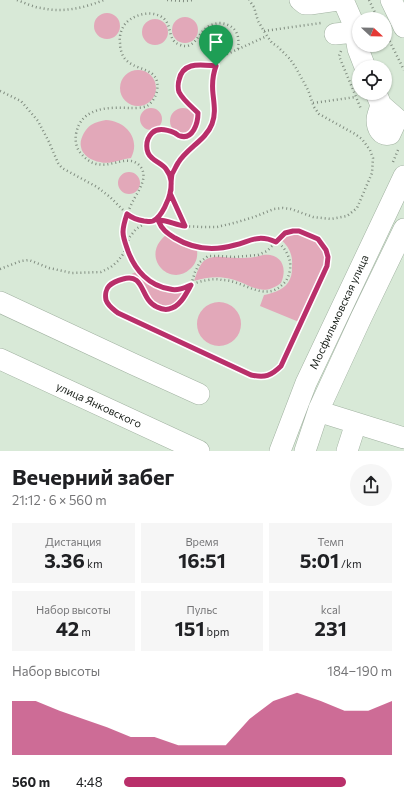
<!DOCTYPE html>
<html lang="ru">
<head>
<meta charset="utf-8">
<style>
  :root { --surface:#fff; --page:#f6f6f6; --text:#202124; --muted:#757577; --accent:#b92f6a }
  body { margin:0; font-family:Commissioner,sans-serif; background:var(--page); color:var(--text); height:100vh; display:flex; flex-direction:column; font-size:15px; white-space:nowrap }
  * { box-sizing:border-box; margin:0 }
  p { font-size:13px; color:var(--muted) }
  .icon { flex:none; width:22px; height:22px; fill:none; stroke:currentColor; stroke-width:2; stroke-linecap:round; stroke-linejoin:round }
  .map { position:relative; height:451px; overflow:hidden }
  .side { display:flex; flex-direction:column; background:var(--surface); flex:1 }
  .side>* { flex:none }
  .needle { width:26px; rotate:112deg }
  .controls { position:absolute; left:352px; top:12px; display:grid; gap:8px }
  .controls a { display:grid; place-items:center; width:40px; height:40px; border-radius:50%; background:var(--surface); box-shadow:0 1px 3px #0004; font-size:20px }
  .pin { position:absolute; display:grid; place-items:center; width:34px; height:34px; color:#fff; margin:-41px -17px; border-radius:50% 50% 50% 0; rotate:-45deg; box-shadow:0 0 4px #0007 }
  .pin .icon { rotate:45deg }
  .round { display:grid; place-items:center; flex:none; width:42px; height:42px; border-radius:21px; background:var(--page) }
  .head { display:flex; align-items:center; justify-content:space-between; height:68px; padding:0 12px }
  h1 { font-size:22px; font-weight:700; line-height:30px }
  .metrics { display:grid; grid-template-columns:repeat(3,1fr); gap:6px; height:68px; padding:4px 12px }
  .metrics div { display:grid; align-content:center; border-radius:0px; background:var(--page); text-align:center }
  .metrics b { font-size:20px; font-weight:700 }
  .metrics small { font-size:11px; font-weight:400 }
  .metrics p { font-size:11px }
  .chart { height:112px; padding:8px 12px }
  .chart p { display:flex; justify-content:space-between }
  .chart svg { width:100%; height:72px; margin-top:4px; fill:var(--accent); opacity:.7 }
  ul { padding:0 12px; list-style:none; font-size:13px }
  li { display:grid; grid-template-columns:64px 48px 1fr; align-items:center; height:30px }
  li i { height:10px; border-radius:5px; background:var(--accent) }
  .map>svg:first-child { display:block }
  .park { fill:#e2a8b9 }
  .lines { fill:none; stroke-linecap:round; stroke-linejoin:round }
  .minor-casing { stroke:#a1b2a1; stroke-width:22 }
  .path { stroke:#818d80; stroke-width:2.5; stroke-dasharray:1 3; stroke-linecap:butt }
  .minor { stroke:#fff; stroke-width:21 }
  .route-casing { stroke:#fff; stroke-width:8 }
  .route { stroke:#b92f6a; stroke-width:5 }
  .labels { text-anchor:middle; stroke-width:4; stroke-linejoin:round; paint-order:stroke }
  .street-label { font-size:11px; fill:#171d17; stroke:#fff }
</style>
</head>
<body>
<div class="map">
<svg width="404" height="451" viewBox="0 0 404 451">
  <rect width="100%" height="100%" fill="#d8e9d7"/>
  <path class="park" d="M94 26a13 13 0 1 1 26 0a13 13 0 1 1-26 0Z
    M172 30a13 13 0 1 1 26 0a13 13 0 1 1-26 0Z
    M142 32a13 13 0 1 1 26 0a13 13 0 1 1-26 0Z
    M120 88a18 18 0 1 1 36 0a18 18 0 1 1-36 0Z
    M140 119a11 11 0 1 1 22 0a11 11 0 1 1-22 0Z
    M170 121a13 13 0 1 1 26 0a13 13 0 1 1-26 0Z
    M106 120C126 121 141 139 131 158 121 159 110 165 100 162 92 161 82 155 81 147 79 140 85 129 91 125 96 122 101 121 106 120Z
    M118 183a11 11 0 1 1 22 0a11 11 0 1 1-22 0Z
    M295 233C314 234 328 245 325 265L299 322 260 306 264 295C274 293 286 289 290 279 292 275 292 270 292 266 293 255 289 246 280 239L289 234Z
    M166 235 179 243 197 250C198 257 196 264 190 269 170 288 139 257 166 235Z
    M263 255C281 253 288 267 281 283 261 298 251 284 231 279 219 276 206 277 194 281 196 275 198 268 202 263 210 253 226 258 238 258 246 258 254 258 263 255Z
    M136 272C151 287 164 297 186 291 183 296 180 302 174 305 163 312 151 304 146 294 143 288 143 282 137 278 133 276 129 277 125 277Z
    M197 324a22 22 0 1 1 44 0a22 22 0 1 1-44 0Z"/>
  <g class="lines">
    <g class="minor-casing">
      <path id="minor" d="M300 0 305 4H310L338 0
        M343 0 354 25 358 49 365 67
        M391 0 404 27
        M335 34 355 32
        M376 93 381 105 397 119 390 134C381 136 377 128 377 120 377 115 380 110 381 105
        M0 302 133 364 199 394
        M0 359 199 451
        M319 409 327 414 404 438
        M280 451 306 383 404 176
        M305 451 319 409 361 318 404 229
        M347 451 356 423"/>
    </g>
    <path class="path" d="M17 0C25 3 33 7 41 8 63 13 84 8 104 0
      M167 0 184 1 194 0
      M369 0 378 19
      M264 31 321 23
      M386 34 404 70
      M341 51 339 56 361 109
      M0 91 21 101 38 121 49 142 58 163 62 168 97 187 110 197 130 217 139 221H148L162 220 180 226 203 227H217L234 223 254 217 274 209 283 208 291 209 313 217 331 219 347 216 357 208 372 173 373 158 370 150 362 139 355 134 319 114 314 107 308 90 296 68 290 59 277 46 272 43 267 36 258 21 254 7 249 0
      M313 103 356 97
      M393 162 398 150
      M171 179C170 175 168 171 165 168 158 160 143 156 147 142 149 134 157 128 166 129 171 130 175 134 180 136 193 141 198 123 198 113 192 107 183 100 179 92 178 89 178 83 179 80 183 61 201 65 216 66
      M170 193 185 226
      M153 221C163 212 169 203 171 190 172 180 172 172 178 163 187 149 206 139 212 124 216 114 214 104 213 94 212 80 213 67 223 56L267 36
      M158 221C162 230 168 234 177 239 189 246 205 249 219 248 239 247 256 232 275 241 283 245 288 253 290 262 291 269 289 278 284 283 265 304 244 280 222 280 218 279 213 279 208 280 186 283 177 297 153 283 145 278 139 273 135 265 129 255 123 242 124 231 124 221 128 211 133 201 138 191 150 176 139 165 123 150 101 181 79 151 76 146 75 140 76 134 81 107 108 107 130 108 135 108 143 108 147 106 152 103 156 96 157 91 161 67 138 72 126 60 122 56 120 49 120 43 119 37 121 28 126 23 135 13 157 9 166 21 171 28 169 40 178 44 182 46 186 47 190 45 196 42 198 36 202 32 209 24 220 20 230 26 239 31 239 40 238 49
      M293 231H299L318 239 326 250 328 257 327 265 281 366C271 376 265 378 251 375L118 313 110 307 106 301 105 293 109 286 117 281 127 278 135 279 141 284 143 293 147 299 153 305 162 309H169L177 306 185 295 191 285 195 272 200 262 208 256H219L234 257 258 255 267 251 285 233Z
      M0 269 21 261 29 260 49 268 72 273 101 272 111 267 118 261 124 253 129 238 136 229 147 222"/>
    <use href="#minor" class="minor"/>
  </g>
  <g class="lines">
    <g class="route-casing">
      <path id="route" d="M216 66C213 74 212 85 213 94 214 104 216 114 212 124 206 140 187 148 178 163 176 166 174 171 172 174 171 179 171 185 171 190 169 199 162 217 153 221 150 222 146 221 144 221 137 220 132 218 127 214 125 220 123 226 123 232 123 238 126 245 128 251 135 270 149 286 170 289 177 291 184 288 191 285 186 294 180 307 169 309 165 310 161 309 157 307 140 300 145 272 123 279 119 280 113 282 109 286 106 289 105 295 106 300 108 306 113 309 118 313L251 375C265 378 271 376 281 366L327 266 328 257 326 250 318 239 299 231H293L285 233 276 242C258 234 251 241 235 245 214 251 193 249 175 238 167 233 162 230 158 220 167 220 176 225 185 226L170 193C172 184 172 177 166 169 163 164 156 162 152 158 145 152 145 140 152 133 158 127 168 130 175 133 177 134 178 136 180 136 193 140 198 123 198 113 192 107 183 100 179 92 178 89 178 83 179 80 183 61 201 65 216 66"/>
    </g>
    <use href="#route" class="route"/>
  </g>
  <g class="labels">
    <g class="street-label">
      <text transform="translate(339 312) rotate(-65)" y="4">Мосфильмовская улица</text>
      <text transform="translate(99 405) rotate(25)" y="4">улица Янковского</text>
    </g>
  </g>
</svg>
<div class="controls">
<a><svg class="needle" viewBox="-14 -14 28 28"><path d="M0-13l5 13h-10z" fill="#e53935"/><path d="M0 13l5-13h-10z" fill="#757577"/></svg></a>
<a><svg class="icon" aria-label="locate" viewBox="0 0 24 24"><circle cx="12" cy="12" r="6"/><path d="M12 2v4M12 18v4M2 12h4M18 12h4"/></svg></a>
</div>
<div class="pin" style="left:216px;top:66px;background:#1e9e55"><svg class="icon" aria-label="arrive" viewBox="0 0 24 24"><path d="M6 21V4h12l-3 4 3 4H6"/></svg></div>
</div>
<section class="side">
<div class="head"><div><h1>Вечерний забег</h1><p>21:12 · 6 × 560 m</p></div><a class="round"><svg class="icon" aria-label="share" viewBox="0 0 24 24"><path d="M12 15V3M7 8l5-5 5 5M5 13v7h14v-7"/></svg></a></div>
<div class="metrics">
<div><p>Дистанция</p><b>3.36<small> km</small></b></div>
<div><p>Время</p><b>16:51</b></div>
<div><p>Темп</p><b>5:01<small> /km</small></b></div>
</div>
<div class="metrics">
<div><p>Набор высоты</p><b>42<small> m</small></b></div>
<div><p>Пульс</p><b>151<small> bpm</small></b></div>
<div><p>kcal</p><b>231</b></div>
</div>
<div class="chart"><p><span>Набор высоты</span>184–190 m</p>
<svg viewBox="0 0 160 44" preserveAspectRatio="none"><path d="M0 44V11L10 11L20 17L30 22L40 27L50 33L60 33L70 38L80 38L90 38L100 22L110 11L120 6L130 11L140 17L150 17L160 11V44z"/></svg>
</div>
<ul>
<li><b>560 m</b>4:48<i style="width:83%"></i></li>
</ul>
</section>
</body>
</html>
